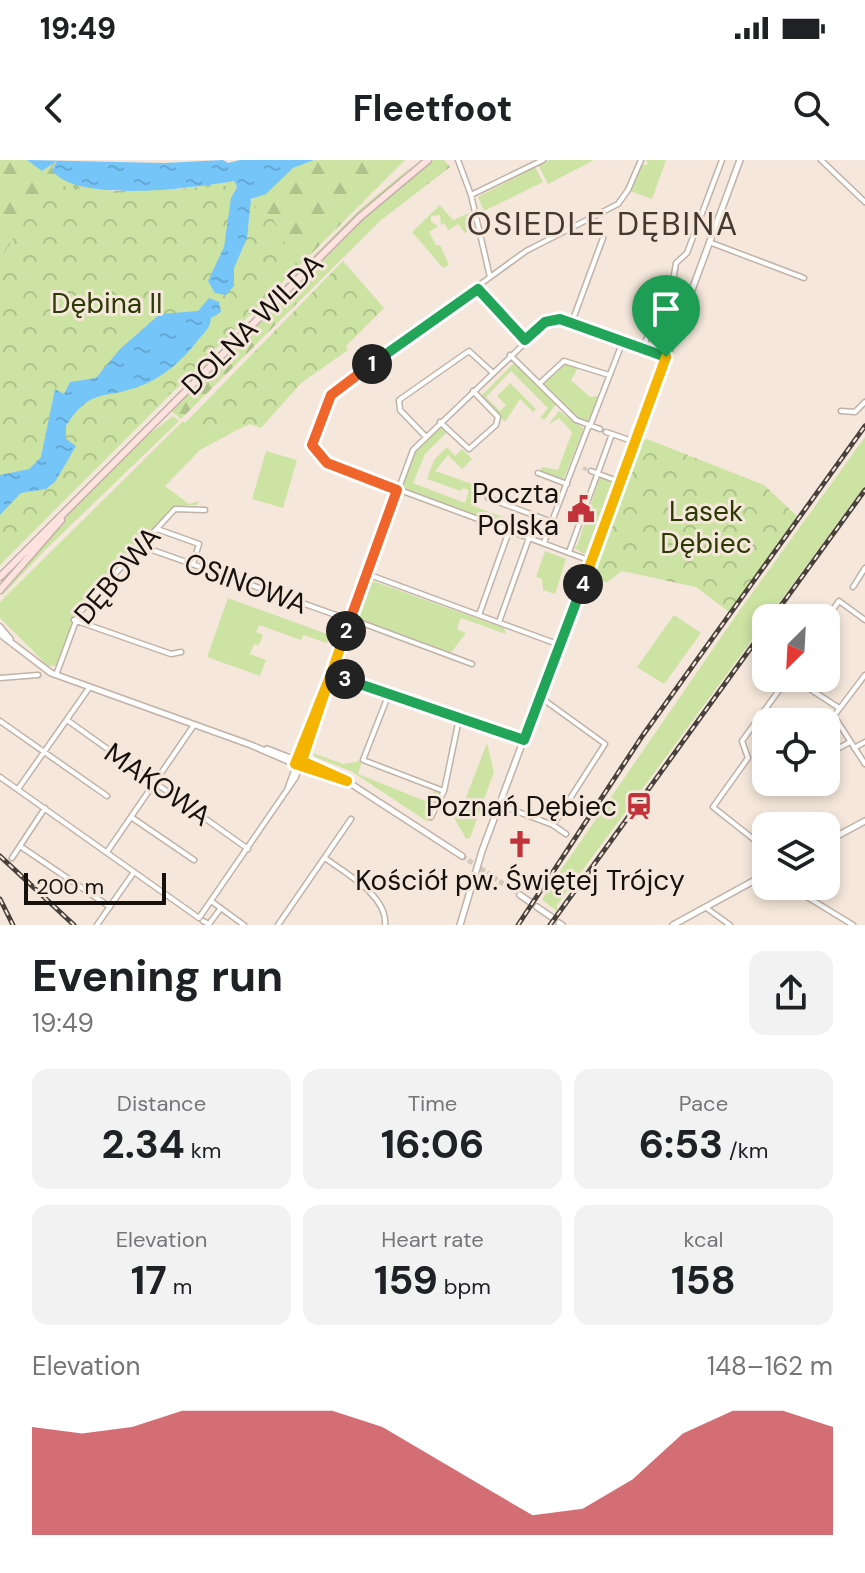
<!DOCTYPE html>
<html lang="en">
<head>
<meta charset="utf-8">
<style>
  :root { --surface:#fff; --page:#f2f2f2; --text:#202124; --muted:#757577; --accent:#c1323a }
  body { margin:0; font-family:"DM Sans",sans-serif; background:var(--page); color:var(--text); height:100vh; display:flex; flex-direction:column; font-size:30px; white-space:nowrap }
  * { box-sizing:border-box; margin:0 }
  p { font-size:26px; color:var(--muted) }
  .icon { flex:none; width:44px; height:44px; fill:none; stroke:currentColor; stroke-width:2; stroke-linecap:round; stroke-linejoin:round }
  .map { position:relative; height:765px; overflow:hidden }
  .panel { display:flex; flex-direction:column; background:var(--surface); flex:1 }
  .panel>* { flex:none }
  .needle { width:52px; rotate:204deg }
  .buttons { position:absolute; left:752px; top:444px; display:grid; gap:16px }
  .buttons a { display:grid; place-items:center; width:88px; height:88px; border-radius:16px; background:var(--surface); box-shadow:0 4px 12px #0003; font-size:40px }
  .scale { position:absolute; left:24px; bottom:20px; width:142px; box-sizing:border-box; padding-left:8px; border:4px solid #16110d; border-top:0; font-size:22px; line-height:28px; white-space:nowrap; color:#16110d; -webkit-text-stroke:6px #f5e7db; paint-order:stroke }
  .pin { position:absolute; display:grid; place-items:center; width:68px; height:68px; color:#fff; margin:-82px -34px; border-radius:50% 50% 50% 0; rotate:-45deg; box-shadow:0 0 8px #0007 }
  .pin .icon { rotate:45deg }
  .km { position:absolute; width:40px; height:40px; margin:-20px; border-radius:50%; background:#222; color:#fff; font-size:22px; line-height:40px; text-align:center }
  .round { display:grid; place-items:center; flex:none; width:84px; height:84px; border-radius:16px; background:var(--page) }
  .overview { display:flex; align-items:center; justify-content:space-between; height:136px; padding:0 32px }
  h1 { font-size:44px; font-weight:700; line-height:60px }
  .metrics { display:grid; grid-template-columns:repeat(3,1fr); gap:12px; height:136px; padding:8px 32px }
  .metrics div { display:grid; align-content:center; border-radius:16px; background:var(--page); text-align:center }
  .metrics b { font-size:40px; font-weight:700 }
  .metrics small { font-size:22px; font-weight:400 }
  .metrics p { font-size:22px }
  .chart { height:224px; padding:16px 32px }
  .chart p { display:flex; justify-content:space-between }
  .chart svg { width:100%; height:144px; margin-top:8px; fill:var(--accent); opacity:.7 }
  .status { display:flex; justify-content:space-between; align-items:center; height:56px; padding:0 40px; background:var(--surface); direction:ltr }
  .status svg { height:22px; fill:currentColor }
  header { display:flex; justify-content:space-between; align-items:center; height:104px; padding:0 32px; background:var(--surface); font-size:36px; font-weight:700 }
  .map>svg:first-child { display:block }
  .grass { fill:#cce3a3 }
  .forest { fill:url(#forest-firs) }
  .park { fill:url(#park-crowns) }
  .water { fill:url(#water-ripples) }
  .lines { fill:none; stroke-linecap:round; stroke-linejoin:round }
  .minor-tunnel { stroke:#d4c7bc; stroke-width:4; stroke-dasharray:4 2; stroke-linecap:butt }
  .tertiary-tunnel { stroke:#d4c7bc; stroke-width:5; stroke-dasharray:5 2.5; stroke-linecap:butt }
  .minor-casing { stroke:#c0b2a7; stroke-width:7 }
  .tertiary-casing { stroke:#c0b2a7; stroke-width:8 }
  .secondary-casing { stroke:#c0b2a7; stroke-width:9 }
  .minor { stroke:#fff; stroke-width:4 }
  .tertiary { stroke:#fff; stroke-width:5 }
  .secondary { stroke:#fde2df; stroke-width:6 }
  .rail-casing { stroke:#48413b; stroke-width:5 }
  .rail { stroke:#f5e7db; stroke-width:2; stroke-dasharray:6; stroke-linecap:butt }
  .split-1-casing { stroke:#fff; stroke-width:16 }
  .split-2-casing { stroke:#fff; stroke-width:16 }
  .split-3-casing { stroke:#fff; stroke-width:16 }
  .split-4-casing { stroke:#fff; stroke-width:16 }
  .split-5-casing { stroke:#fff; stroke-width:16 }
  .split-1 { stroke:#22a559; stroke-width:10 }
  .split-2 { stroke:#f0652b; stroke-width:10 }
  .split-3 { stroke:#f5b400; stroke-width:10 }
  .split-4 { stroke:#22a559; stroke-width:10 }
  .split-5 { stroke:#f5b400; stroke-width:10 }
  .labels { text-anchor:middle; stroke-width:6; stroke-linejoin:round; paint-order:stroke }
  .park-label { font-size:28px; fill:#2b3a00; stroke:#f5e7db }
  .street-label { font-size:28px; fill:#16110d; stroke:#f5e7db }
  .poi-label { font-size:28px; fill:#16110d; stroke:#f5e7db; text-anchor:end }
  .quarter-label { font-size:32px; letter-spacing:2px; fill:#44392f; stroke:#f5e7db }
</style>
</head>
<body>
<div class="status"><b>19:49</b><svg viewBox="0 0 49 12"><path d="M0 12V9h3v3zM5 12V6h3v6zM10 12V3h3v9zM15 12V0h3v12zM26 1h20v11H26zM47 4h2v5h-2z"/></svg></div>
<header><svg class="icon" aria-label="back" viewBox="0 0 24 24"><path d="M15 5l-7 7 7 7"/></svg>Fleetfoot<svg class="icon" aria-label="search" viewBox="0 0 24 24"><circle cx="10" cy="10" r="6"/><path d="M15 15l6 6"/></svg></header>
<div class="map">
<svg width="865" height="765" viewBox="0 0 865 765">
  <defs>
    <pattern id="forest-firs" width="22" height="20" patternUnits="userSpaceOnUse" patternTransform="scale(2)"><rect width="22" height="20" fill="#cce3a3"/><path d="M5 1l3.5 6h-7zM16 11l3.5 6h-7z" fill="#aec28b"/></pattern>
    <pattern id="park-crowns" width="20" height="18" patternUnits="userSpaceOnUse" patternTransform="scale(2)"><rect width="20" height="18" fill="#cce3a3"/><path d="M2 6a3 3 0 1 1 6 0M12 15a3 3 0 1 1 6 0" fill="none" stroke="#aec28b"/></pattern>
    <pattern id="water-ripples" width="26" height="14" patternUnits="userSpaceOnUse" patternTransform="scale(2)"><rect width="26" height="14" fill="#75c5f9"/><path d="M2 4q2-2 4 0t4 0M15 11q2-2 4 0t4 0" fill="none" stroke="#64a8d4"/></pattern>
  </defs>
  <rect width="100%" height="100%" fill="#f5e7db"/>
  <path class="grass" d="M549 0H594L548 24 538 5Z
    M646 0H666L652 39 630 31 640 6 648 4Z
    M412 6 165 246 359 50Z
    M535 7 543 22 484 51 478 37Z
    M440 45 453 60 469 53 472 69 465 73 458 64 448 70 444 63 441 65 440 55 431 56V62L438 66 429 72 436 85H440L449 105 443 108 412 72Z
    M515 202 556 244 545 259 540 258 548 248 511 211 486 237 500 251 506 245 497 236 510 223 536 249 533 252 520 239 505 262 481 236Z
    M564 202 573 203 578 208 571 220 590 237 600 236 590 265 576 259 541 224Z
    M559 251 584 269 563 320 540 311 542 307 558 310 572 272 559 258 548 265Z
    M173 256 179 261 43 392 0 438 80 340 136 284Z
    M183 261 199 275 223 265 237 270 200 290 165 326 189 344 199 341 197 345 176 346 76 451 56 506H48L0 458V442Z
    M441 265 447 272 425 294 413 323 465 343 469 330 463 328 461 331 427 319 434 300 447 287 455 296 462 289 472 299 462 309 448 295 435 311 475 325 479 333 474 346 510 360 508 368 402 329 415 291Z
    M865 277V326L557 745V751L542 740 552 723 735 457Z
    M266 291 297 300 283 348 252 339Z
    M600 317 614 323 589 392 584 394 573 387 577 386Z
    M545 391 566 399 555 434 543 430 542 419 536 417Z
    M367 419 504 468 506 474 461 458 457 469 466 473 450 494 355 458Z
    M228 438 330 475 327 483 303 475 301 480 259 465 256 472 263 475 259 485 254 484 250 494 266 500 260 516 207 497Z
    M674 455 701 473 664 524 637 507Z
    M487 583 494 612 470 678 466 679 451 652 460 653Z
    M311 587 313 593 343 604 362 601 358 614 430 643 434 629 443 632 428 662 351 611 315 597Z"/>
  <path class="forest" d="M0 0H27L44 10 57 1 52 8 74 24 111 31 182 29 234 21 237 27 232 35 249 42 293 8 314 0H405L0 405Z
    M433 0H444L450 7 380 61 181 259 170 250 353 67Z"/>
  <path class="park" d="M51 18 66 27 111 33 226 26 273 59 296 106 0 402V100Z
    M343 101 384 148 346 186 348 190 301 223 261 268 250 264 237 270 223 265 199 275 185 263Z
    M647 279 764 325 797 356 729 452 696 427 622 411 606 423 593 412 641 280Z"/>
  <path class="water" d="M27 0 164 3 223 0 228 3 240 0H314L293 8 266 34 251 39 247 78 234 108V126L226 135 215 133 208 121 224 87 231 38 237 27 234 21C197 28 75 44 52 10L57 1 42 11Z
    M209 138 219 142 221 152 211 158C210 169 205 171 199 179 182 201 162 219 135 228 101 239 90 229 66 266V279L76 286 55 322 46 329 21 333 0 355V315L29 309 41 297 55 229 64 234 70 222 96 218 120 189 160 154 198 151Z"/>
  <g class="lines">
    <path class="minor-tunnel" d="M583 308 591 311"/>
    <path class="tertiary-tunnel" d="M462 696 520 735"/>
    <g class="minor-casing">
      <path id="minor" d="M458 0 471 35 490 117
        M821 0 865 42
        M471 35 543 0
        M709 82 804 118
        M478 129 525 180
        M572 162 603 78
        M643 188 654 160 663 153 670 138 676 103 687 93 722 0
        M510 195 576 260 600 269
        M539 224 564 201 609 215
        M841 251 855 252 865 242
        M440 262 469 289 496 265 498 257 473 231
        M590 266 623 181
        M606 272 635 282
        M426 277 400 250 399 240 469 191 492 212
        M591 311 620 322
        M538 313 567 324
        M488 338 552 362
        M157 369 199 384 193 404
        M549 369 589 265
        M544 383 547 374
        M141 386 350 460
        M569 392 612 274
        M591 401 327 303 312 285 327 244 339 227 526 91 618 44 628 30 641 0
        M367 414 560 485
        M853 427 865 408
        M479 455 509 371
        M351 459 472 504
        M826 459 839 441 865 460
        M74 460 171 494 181 492
        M499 462 529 378
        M331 514 524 580
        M56 515 79 453 175 349 205 350
        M865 515 834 556 865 604
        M0 518 38 515
        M793 518 839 548
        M388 536 363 600 444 631
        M540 537 605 584 553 665
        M67 560 248 689
        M0 561 107 636
        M854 588 865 582
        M826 595 850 582
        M0 617 199 758
        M288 627 307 576
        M18 629 89 528
        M500 645 553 665 566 674
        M131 657 194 700
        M431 657 444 631 459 559
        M20 686 110 747
        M766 689 713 647 748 598 742 581 788 518
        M107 692 194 565
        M12 698 45 648
        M325 698C345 713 388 736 385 765
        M789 726 853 765
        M211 741 244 765
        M705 747 730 765
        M199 758 296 617 309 572 413 290 548 161H568L666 197
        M203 761 209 764 221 748
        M97 765 134 712
        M278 765 351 659"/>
    </g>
    <g class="tertiary-casing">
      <path id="tertiary" d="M662 211 740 0
        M644 263 660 221
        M0 467 10 479
        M0 474 51 513 251 585 309 610 347 621
        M267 589 329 613
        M345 620 462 696
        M826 682 865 661
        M520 735 530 742
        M537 747 553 758
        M559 763 562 765
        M460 765 482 691 662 210
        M673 765 766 714"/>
    </g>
    <g class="secondary-casing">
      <path id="secondary" d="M0 417 360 57 428 0
        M0 430 61 360"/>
    </g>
    <use href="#minor" class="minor"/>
    <use href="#tertiary" class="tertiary"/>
    <use href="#secondary" class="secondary"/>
    <g class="rail-casing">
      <path id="rail" d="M772 458 865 330
        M0 696 74 765
        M0 739 13 765
        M518 765 643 575 865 266
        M550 765 766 467"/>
    </g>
    <use href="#rail" class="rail"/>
  </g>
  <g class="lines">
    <g class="split-1-casing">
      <path id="split-1" d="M372 204 478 129 525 180 545 162 560 159 666 197"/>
    </g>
    <g class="split-2-casing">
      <path id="split-2" d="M346 471 397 330 327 303 312 285 331 235 372 204"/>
    </g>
    <g class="split-3-casing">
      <path id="split-3" d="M345 519 331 514 295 604 347 621 302 601C316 557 331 514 346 471"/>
    </g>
    <g class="split-4-casing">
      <path id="split-4" d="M345 519 524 580 583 424"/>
    </g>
    <g class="split-5-casing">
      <path id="split-5" d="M583 424 666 197"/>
    </g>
    <use href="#split-1" class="split-1"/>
    <use href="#split-2" class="split-2"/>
    <use href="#split-3" class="split-3"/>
    <use href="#split-4" class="split-4"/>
    <use href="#split-5" class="split-5"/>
  </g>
  <defs>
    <g id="civic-bare" transform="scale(2.16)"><path d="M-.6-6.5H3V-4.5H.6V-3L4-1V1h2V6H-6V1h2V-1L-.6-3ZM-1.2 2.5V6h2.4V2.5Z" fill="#c1323a" stroke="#f5e7db" stroke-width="2.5" paint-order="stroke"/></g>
    <g id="station-bare" transform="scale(2.16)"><path d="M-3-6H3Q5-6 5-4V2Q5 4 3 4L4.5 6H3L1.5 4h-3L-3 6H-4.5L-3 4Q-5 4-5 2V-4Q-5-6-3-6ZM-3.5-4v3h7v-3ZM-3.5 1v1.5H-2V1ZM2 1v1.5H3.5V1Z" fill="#c1323a" stroke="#f5e7db" stroke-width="2.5" paint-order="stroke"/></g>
    <g id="church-bare" transform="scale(2.16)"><path d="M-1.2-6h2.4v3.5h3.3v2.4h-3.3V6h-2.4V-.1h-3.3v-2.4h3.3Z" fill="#c1323a" stroke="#f5e7db" stroke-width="2.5" paint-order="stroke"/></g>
  </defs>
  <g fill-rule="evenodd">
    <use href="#civic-bare" x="581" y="349"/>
    <use href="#station-bare" x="639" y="646"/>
    <use href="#church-bare" x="520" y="684"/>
  </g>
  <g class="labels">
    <g class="park-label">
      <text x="107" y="153">Dębina II</text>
      <text x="706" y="361">Lasek<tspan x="706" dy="32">Dębiec</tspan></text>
    </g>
    <g class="street-label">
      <text transform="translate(252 164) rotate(-45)" y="10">DOLNA WILDA</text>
      <text transform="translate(117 415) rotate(-50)" y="10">DĘBOWA</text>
      <text transform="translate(246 423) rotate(20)" y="10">OSINOWA</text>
      <text transform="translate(158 624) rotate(35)" y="10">MAKOWA</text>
    </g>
    <g class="poi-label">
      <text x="559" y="343">Poczta<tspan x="559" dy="32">Polska</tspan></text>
      <text x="617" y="656">Poznań Dębiec</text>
      <text x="520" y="730" text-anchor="middle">Kościół pw. Świętej Trójcy</text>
    </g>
    <g class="quarter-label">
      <text x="603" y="75">OSIEDLE DĘBINA</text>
    </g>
  </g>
</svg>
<div class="buttons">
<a><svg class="needle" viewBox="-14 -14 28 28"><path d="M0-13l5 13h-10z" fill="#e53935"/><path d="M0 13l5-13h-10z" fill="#757577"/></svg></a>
<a><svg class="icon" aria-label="locate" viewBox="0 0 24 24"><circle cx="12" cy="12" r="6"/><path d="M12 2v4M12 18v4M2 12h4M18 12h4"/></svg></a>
<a><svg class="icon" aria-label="layers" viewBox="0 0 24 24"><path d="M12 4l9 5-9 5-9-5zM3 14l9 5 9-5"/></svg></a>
</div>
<div class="scale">200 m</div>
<div class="pin" style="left:666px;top:197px;background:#1e9e55"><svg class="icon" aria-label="arrive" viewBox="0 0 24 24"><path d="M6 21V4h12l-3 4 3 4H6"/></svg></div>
<b class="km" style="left:372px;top:204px">1</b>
<b class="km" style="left:346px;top:471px">2</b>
<b class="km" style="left:345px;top:519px">3</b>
<b class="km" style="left:583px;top:424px">4</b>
</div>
<section class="panel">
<div class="overview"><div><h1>Evening run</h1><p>19:49</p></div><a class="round"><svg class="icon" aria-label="share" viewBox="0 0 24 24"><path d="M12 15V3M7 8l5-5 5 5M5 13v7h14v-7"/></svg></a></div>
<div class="metrics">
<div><p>Distance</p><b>2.34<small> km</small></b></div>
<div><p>Time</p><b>16:06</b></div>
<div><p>Pace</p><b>6:53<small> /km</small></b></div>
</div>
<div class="metrics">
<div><p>Elevation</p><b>17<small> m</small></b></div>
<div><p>Heart rate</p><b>159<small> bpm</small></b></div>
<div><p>kcal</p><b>158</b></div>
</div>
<div class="chart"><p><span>Elevation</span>148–162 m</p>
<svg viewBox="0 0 160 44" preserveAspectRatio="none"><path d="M0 44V11L10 13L20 11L30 6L40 6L50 6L60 6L70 11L80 20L90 29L100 38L110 36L120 27L130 13L140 6L150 6L160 11V44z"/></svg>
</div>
</section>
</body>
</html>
